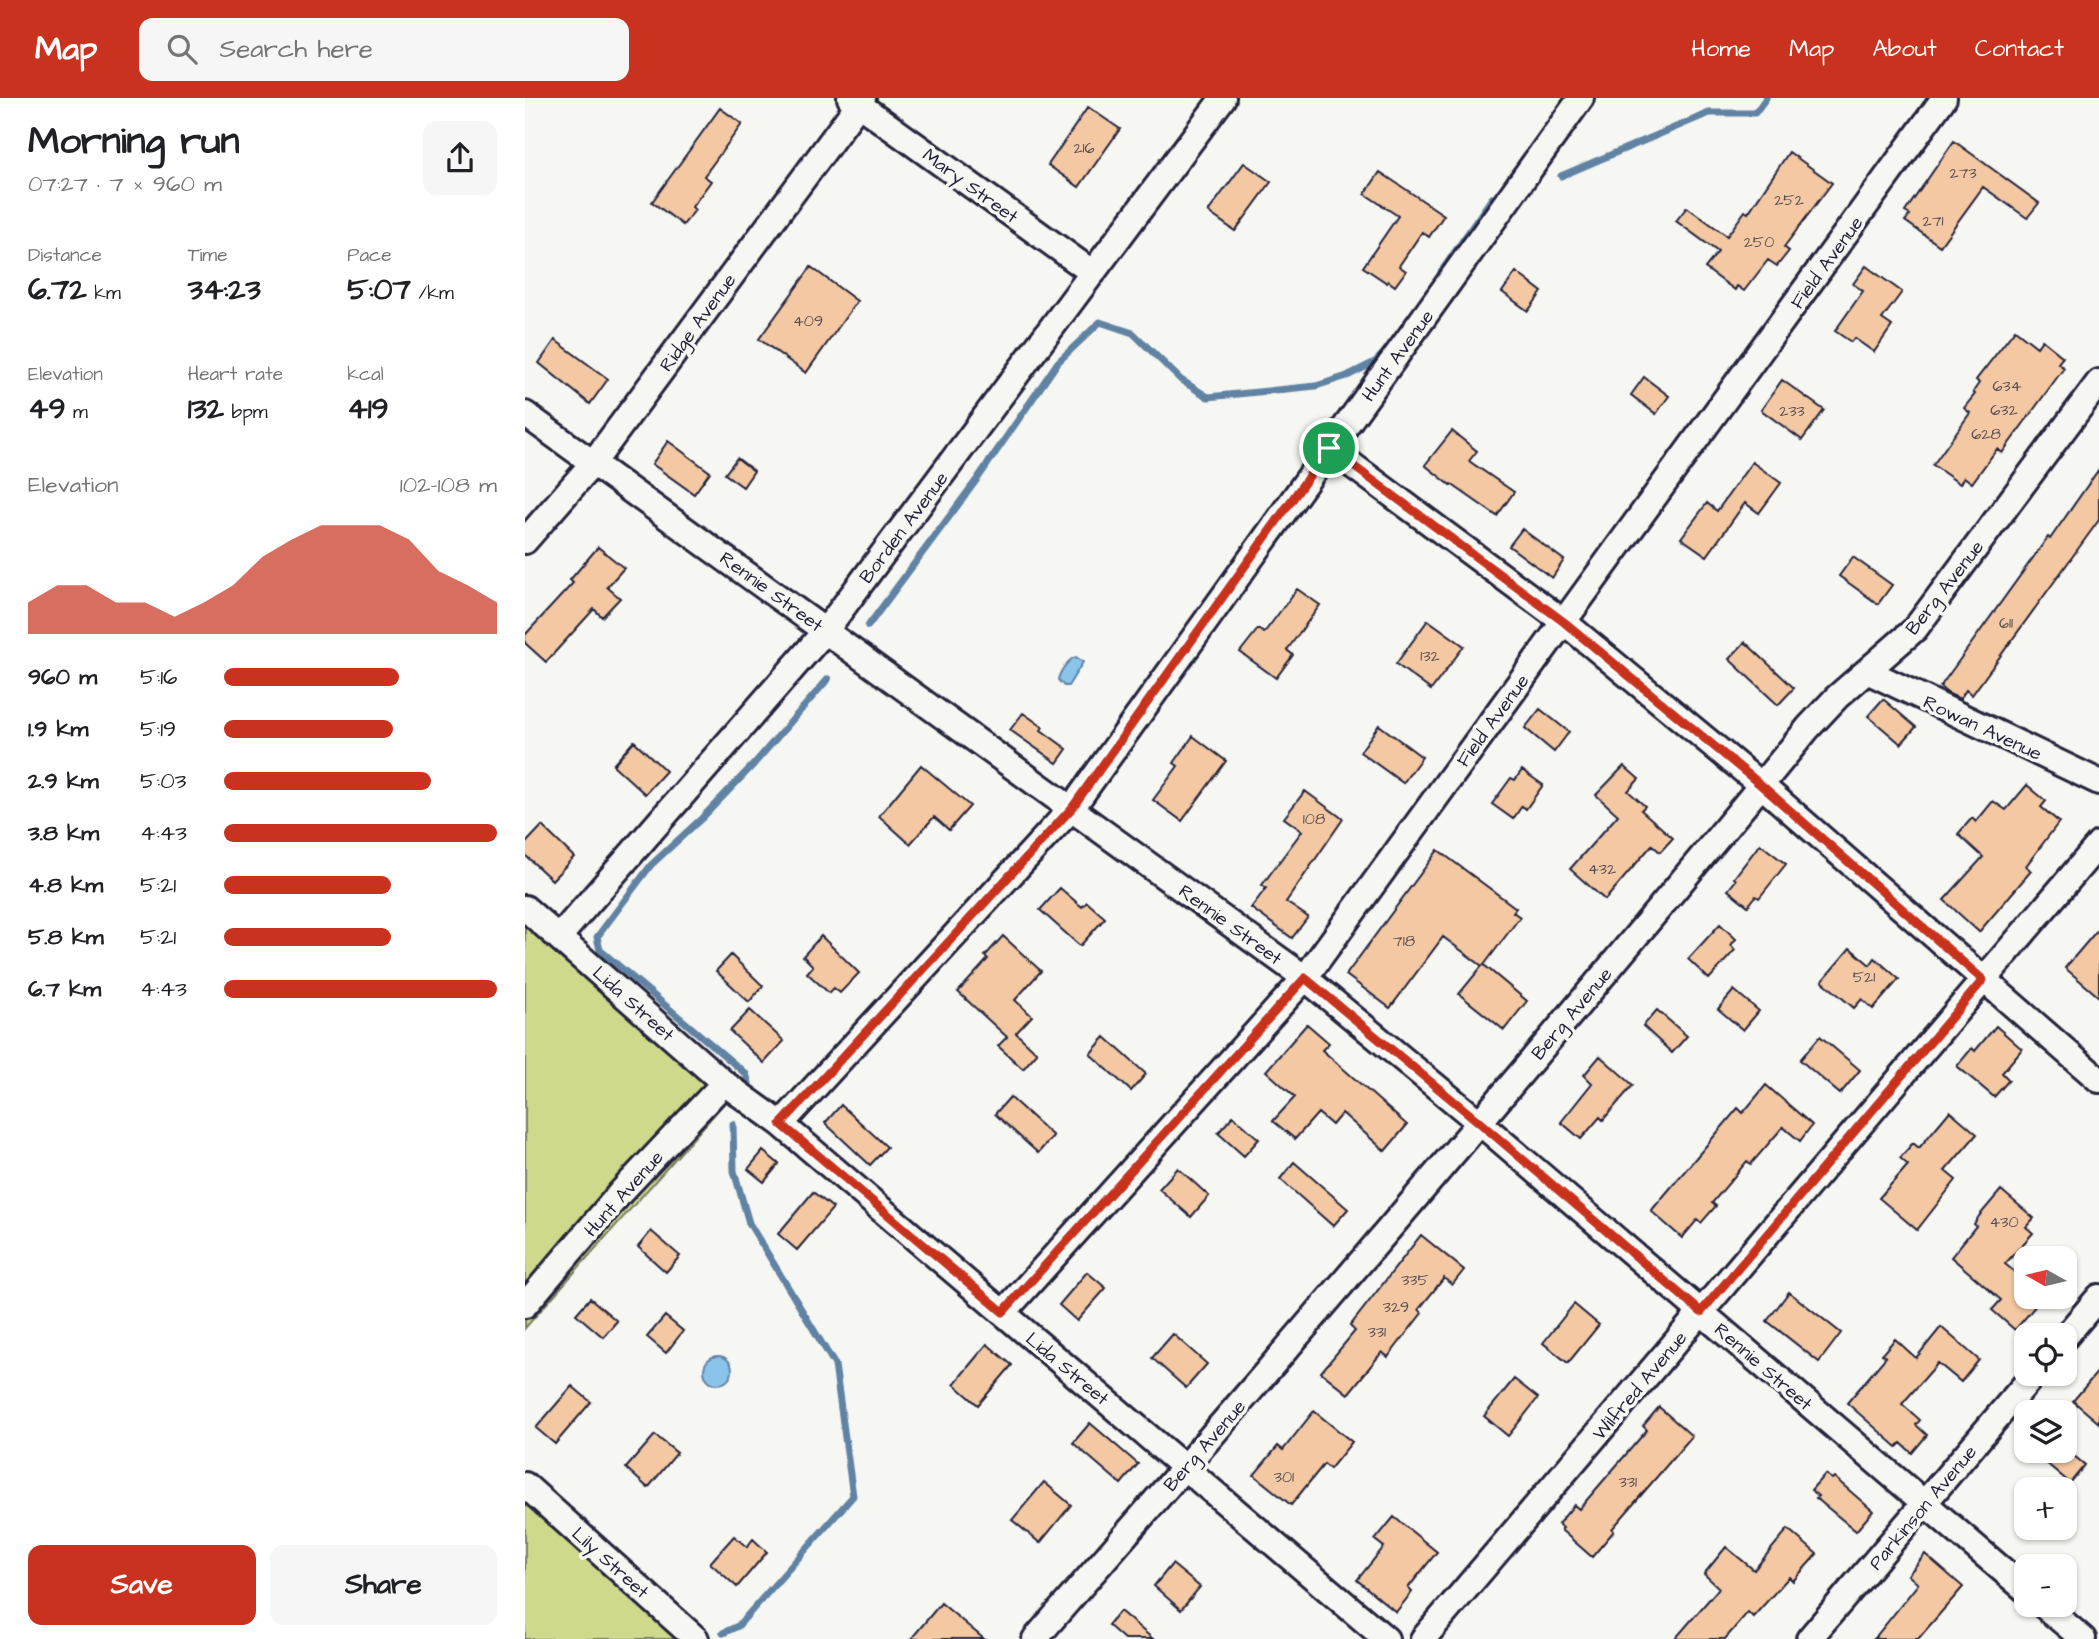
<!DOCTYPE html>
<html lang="en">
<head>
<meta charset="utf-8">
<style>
  :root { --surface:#fff; --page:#f6f6f6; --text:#202124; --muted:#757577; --accent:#c8321e }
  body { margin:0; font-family:"Architects Daughter",sans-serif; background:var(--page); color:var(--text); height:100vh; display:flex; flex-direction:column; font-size:26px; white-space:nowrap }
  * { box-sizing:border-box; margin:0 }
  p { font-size:23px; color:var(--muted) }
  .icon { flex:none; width:38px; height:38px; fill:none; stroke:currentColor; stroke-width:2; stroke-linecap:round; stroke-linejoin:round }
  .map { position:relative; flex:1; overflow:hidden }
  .details { display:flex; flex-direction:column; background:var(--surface); width:525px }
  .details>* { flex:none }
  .needle { width:46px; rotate:278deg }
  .tools { position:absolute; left:1489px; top:1148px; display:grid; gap:14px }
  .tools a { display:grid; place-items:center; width:63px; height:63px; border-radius:14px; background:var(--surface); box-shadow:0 2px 5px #0004; font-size:35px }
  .pin { position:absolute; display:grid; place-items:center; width:60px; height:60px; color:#fff; margin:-30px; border:4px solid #fff; border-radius:50%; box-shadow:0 2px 7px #0007 }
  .round { display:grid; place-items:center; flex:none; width:74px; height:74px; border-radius:14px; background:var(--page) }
  .summary { display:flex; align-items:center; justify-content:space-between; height:119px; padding:0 28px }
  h1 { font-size:38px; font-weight:700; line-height:52px }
  .metrics { display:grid; grid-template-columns:repeat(3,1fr); gap:10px; height:119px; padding:7px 28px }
  .metrics div { display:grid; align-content:center }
  .metrics b { font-size:30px; font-weight:700 }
  .metrics small { font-size:19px; font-weight:400 }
  .metrics p { font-size:19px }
  .chart { height:196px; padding:14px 28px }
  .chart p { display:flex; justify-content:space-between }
  .chart svg { width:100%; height:126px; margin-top:7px; fill:var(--accent); opacity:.7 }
  .cta { display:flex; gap:14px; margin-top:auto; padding:14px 28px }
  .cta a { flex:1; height:80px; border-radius:14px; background:var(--accent); color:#fff; font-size:28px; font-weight:700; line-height:80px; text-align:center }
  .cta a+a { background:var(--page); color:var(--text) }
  ul { padding:0 28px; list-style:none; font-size:23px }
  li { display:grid; grid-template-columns:112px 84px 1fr; align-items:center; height:52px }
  li i { height:18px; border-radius:9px; background:var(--accent) }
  header { display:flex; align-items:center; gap:42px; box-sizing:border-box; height:98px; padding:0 35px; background:var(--accent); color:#fff }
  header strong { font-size:33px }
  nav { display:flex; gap:38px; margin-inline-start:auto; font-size:24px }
  .search { width:490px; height:63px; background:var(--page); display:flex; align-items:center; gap:18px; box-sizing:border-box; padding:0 24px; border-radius:14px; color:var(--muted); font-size:26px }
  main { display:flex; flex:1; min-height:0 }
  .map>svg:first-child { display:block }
  .green { fill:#ced98c; stroke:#787e64; stroke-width:2 }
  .water { fill:#8bc4ea; stroke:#6183a4; stroke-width:2 }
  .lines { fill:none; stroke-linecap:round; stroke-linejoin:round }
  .stream { stroke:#6183a4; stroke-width:7 }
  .building { fill:#f3c8a2; stroke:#22223b; stroke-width:2 }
  .minor-casing { stroke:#22223b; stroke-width:30 }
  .minor { stroke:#f6f6f2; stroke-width:24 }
  .route-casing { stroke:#fff; stroke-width:14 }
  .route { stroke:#c8321e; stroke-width:9 }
  .labels { text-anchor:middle; stroke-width:7; stroke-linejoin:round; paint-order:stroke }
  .number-label { font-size:16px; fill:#564c55 }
  .street-label { font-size:19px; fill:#22223b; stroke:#f6f6f2 }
</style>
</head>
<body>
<header>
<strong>Map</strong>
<div class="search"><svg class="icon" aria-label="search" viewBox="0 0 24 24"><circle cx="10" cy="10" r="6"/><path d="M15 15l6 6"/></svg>Search here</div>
<nav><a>Home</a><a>Map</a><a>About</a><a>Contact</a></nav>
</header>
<main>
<section class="details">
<div class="summary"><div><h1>Morning run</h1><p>07:27 · 7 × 960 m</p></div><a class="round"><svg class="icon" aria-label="share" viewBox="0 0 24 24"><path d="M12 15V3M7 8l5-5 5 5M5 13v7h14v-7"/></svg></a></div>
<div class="metrics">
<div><p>Distance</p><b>6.72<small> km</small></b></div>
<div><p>Time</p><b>34:23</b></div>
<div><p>Pace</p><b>5:07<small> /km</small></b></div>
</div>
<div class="metrics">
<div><p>Elevation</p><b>49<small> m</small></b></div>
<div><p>Heart rate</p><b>132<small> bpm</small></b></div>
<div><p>kcal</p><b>419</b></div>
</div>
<div class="chart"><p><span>Elevation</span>102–108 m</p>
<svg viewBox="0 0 160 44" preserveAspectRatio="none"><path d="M0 44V33L10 27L20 27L30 33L40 33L50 38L60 33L70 27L80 17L90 11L100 6L110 6L120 6L130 11L140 22L150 27L160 33V44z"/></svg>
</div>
<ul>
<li><b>960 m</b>5:16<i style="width:64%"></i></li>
<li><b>1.9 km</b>5:19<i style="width:62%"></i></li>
<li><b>2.9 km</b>5:03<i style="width:76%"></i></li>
<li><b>3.8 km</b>4:43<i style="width:100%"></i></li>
<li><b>4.8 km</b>5:21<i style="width:61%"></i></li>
<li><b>5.8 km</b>5:21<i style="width:61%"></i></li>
<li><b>6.7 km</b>4:43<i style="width:100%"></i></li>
</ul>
<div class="cta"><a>Save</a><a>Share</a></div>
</section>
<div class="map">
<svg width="1574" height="1541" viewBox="0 0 1574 1541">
  <rect width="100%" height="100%" fill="#f6f6f2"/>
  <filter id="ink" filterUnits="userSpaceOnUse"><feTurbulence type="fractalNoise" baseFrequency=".0143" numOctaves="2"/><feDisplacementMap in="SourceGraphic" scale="14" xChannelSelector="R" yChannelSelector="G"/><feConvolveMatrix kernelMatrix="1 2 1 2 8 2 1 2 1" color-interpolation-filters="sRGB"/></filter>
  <g filter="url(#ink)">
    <path class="green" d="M0 810 211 992 0 1230Z
      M0 1387 173 1541H0Z"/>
    <path class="water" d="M551 559 558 564 543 588H539L533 582C534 575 543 561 551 559Z
      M179 1272a14 14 0 1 1 28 0a14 14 0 1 1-28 0Z"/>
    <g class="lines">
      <path class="stream" d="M1036 78 1184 15H1230L1241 0
        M916 174 967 100
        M343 528 453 380 533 264 575 224 608 235 656 282 683 299 791 288 822 278 850 264 864 250
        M224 985 221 976 75 852 72 839 126 767 177 720 228 667 303 581
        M198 1535 213 1528 328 1398 310 1267 224 1125 209 1073 208 1026"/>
    </g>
    <path class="building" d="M563 9 595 31 554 89 523 67Z
      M195 10 217 26 179 78 186 83 167 109 170 112 158 127 127 104Z
      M1429 43 1514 105 1502 120 1458 89 1415 148 1380 123 1385 117 1380 114Z
      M1264 54 1307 85 1259 149 1264 153 1252 168 1243 162 1219 193 1212 188 1210 192 1180 170 1193 154 1151 123 1162 109 1202 138 1220 113 1223 115Z
      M719 65 746 84 710 133 683 114Z
      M855 74 919 117 904 139 897 134 874 168 881 173 870 188 863 183 862 185 838 169 873 118 840 96Z
      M1341 168 1377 194 1357 221 1367 228 1349 254 1329 240 1326 244 1310 233 1338 193 1328 186Z
      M286 169 332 203 281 275 234 241Z
      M991 174 1017 194 1003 213 977 194Z
      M1490 232 1512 249 1517 242 1538 259 1533 265 1539 270 1477 355 1472 351 1447 385 1439 379 1435 386 1408 367 1445 315 1439 310 1450 296 1448 294 1454 285 1451 282Z
      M30 242 83 281 65 306 14 265Z
      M1119 279 1144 298 1131 316 1106 297Z
      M1257 282 1299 312 1277 342 1236 312Z
      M927 333 952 353 944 363 989 394 972 418 926 386 925 387 900 367Z
      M143 343 185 374 169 396 127 366Z
      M212 360 229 373 218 389 200 376Z
      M1227 364 1256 385 1234 415 1220 405 1182 458 1156 440 1182 405 1192 413Z
      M1574 371V422L1447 597 1441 592 1435 601 1422 595 1415 589 1523 439 1525 441Z
      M997 431 1039 462 1027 480 984 448Z
      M73 449 99 470 82 489 95 500 77 519 69 511 21 564 0 545V537L48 485 45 482Z
      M1328 459 1367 487 1353 506 1314 478Z
      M772 491 795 507 762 552 768 557 751 580 715 554 733 531 739 535Z
      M903 522 939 548 906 592 871 566Z
      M1220 544 1269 590 1253 607 1204 561Z
      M1358 601 1391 629 1376 646 1343 618Z
      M1015 611 1044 634 1029 654 1000 630Z
      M498 615 518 629 516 632 542 651 532 665 485 632Z
      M854 627 897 659 878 685 835 654Z
      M668 638 701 663 657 723 628 702 653 668 649 665Z
      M109 643 141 673 120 696 88 667Z
      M396 667 445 708 424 732 409 719 385 746 354 718Z
      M1099 668 1114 681 1103 693 1120 708 1116 712 1148 740 1135 754 1127 747 1080 802 1045 771 1093 717 1071 697Z
      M997 672 1018 687 1001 711 997 708 988 721 967 706 986 680 990 682Z
      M1502 687 1521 703 1516 709 1534 724 1501 768 1506 773 1454 834 1419 802 1458 759 1433 736 1447 720 1451 724 1468 703 1481 712Z
      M780 693 818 721 761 804 783 819 767 840 726 810 741 790 737 787 777 733 759 720Z
      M17 728 49 759 27 782 0 757V746Z
      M1235 746 1261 766 1234 800 1231 798 1223 808 1203 792 1211 782 1209 780Z
      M913 752 991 810 988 814 995 819 959 867 1002 903 979 932 934 896 957 868 918 839 865 910 821 877Z
      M535 790 557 809 562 804 580 820 555 848 515 812Z
      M1195 826 1211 841 1206 847 1210 852 1184 881 1163 861Z
      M1574 830V899L1540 870Z
      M296 838 334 875 315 895 309 890 304 895 282 875 288 868 278 858Z
      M478 838 516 873 490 902 507 918 491 935 512 955 498 971 473 948 482 939 433 894 463 861 460 858Z
      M1325 850 1345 867 1350 860 1374 881 1348 911 1337 901 1329 910 1297 883Z
      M206 857 238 888 224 904 191 873Z
      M1209 892 1234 913 1218 932 1193 911Z
      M225 912 259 943 239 965 205 933Z
      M1132 912 1162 938 1147 955 1118 928Z
      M782 926 804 945 797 952 882 1027 860 1053 817 1015 807 1027 793 1015 770 1041 748 1023 770 999 741 973Z
      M1471 928 1497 951 1477 975 1484 982 1469 999 1432 968 1447 950 1450 953Z
      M1295 938 1335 972 1315 996 1275 962Z
      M580 939 621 976 606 993 565 956Z
      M1075 958 1108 987 1078 1022 1075 1019 1056 1041 1036 1024 1067 985 1059 977Z
      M1241 987 1287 1027 1275 1043 1258 1029 1226 1066 1222 1063 1187 1105 1191 1108 1176 1125 1172 1122 1157 1140 1126 1113 1213 1010 1218 1015Z
      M485 999 528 1038 513 1055 470 1016Z
      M316 1007 362 1049 345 1067 300 1025Z
      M1425 1013 1452 1036 1420 1073 1431 1082 1392 1132 1354 1100 1383 1067 1375 1060 1388 1045 1394 1050Z
      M708 1018 734 1041 719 1058 693 1035Z
      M238 1053 254 1066 239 1084 223 1071Z
      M769 1064 823 1111 808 1128 755 1081Z
      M653 1070 684 1098 666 1119 634 1091Z
      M1476 1092 1509 1120 1501 1129 1508 1135 1480 1166 1502 1184V1199H1518L1490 1232 1467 1212 1476 1202 1426 1159 1451 1128 1449 1126 1454 1118Z
      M288 1094 308 1110 272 1152 253 1136Z
      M126 1133 155 1158 141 1174 113 1149Z
      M896 1137 939 1172 927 1187 919 1180 894 1211 897 1215 863 1259 857 1254 823 1296 796 1274 830 1233 825 1228Z
      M562 1174 581 1190 552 1223 534 1207Z
      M1264 1194 1316 1235 1294 1264 1242 1223Z
      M65 1200 92 1223 78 1239 51 1216Z
      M1049 1206 1074 1227 1043 1265 1018 1245Z
      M140 1218 158 1233 141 1255 122 1239Z
      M1416 1229 1454 1262 1436 1284 1413 1265 1377 1306 1395 1322 1391 1327 1402 1337 1387 1355 1376 1345 1372 1349 1322 1305 1361 1259 1357 1256 1370 1241 1391 1260Z
      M648 1236 682 1266 661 1290 627 1260Z
      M462 1246 487 1267 453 1307 429 1286Z
      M1574 1272V1325L1548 1303Z
      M989 1281 1013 1300 983 1338 959 1318Z
      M47 1288 66 1304 30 1346 11 1330Z
      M1134 1309 1167 1338 1087 1431 1089 1433 1067 1459 1036 1432 1038 1430 1033 1426 1049 1407 1054 1411 1122 1332 1118 1328Z
      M789 1313 827 1344 805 1371 799 1366 766 1407 729 1377 753 1348 758 1352Z
      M565 1325 613 1366 596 1386 548 1345Z
      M130 1337 152 1355 123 1390 101 1370Z
      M1507 1353H1543L1560 1367 1545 1385Z
      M1300 1376 1307 1381 1309 1379 1348 1413 1331 1433 1291 1400 1293 1398 1286 1392Z
      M519 1384 546 1407 515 1445 487 1422Z
      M869 1419 912 1454 883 1490 887 1494 871 1514 832 1482 859 1449 850 1442Z
      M1263 1431 1292 1456 1268 1483 1264 1479 1228 1519 1223 1514 1200 1541H1150L1194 1490 1179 1476 1201 1449 1229 1472Z
      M209 1438 222 1449 228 1441 242 1454 212 1489 185 1465Z
      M1400 1456 1438 1489 1393 1541H1349L1393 1486 1383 1477Z
      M647 1466 675 1489 656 1512 629 1488Z
      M416 1505 459 1541H386Z
      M595 1513 628 1541H599L583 1527Z"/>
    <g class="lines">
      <g class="minor-casing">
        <path id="minor" d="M325 0 568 175
          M0 316 780 880 954 1024 1502 1493
          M804 350 1039 524 1236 687 1574 982
          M0 443 68 365 338 0
          M1342 573 1574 684
          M0 810 199 985 256 1026 861 1541
          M34 839 301 532 698 0
          M256 1026 547 710 1056 0
          M0 1207 96 1094 199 985
          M478 1215 780 880 1419 0
          M1540 1239 1574 1199
          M0 1387 171 1541
          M1518 1507 1558 1541
          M510 1541C772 1241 1031 938 1283 630L1312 599 1390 531 1574 284
          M898 1541 1574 746
          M1284 1541 1509 1276"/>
      </g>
      <use href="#minor" class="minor"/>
    </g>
  </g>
  <g class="lines" filter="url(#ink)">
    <g class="route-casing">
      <path id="route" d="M804 350 1039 524 1236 687 1458 882 1176 1214 954 1024 780 880 478 1214 256 1026 547 710Z"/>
    </g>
    <use href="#route" class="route"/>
  </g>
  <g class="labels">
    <g class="number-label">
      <text x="559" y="55">216</text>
      <text x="1438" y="80">273</text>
      <text x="1264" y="107">252</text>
      <text x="1408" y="128">271</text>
      <text x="1234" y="149">250</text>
      <text x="283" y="228">409</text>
      <text x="1482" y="293">634</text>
      <text x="1479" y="317">632</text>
      <text x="1267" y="318">233</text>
      <text x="1461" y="341">628</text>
      <text x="1481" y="530">611</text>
      <text x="905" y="563">132</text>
      <text x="789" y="726">108</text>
      <text x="1077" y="776">432</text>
      <text x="879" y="848">718</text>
      <text x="1339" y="884">521</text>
      <text x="1479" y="1129">430</text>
      <text x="890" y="1187">335</text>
      <text x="871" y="1214">329</text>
      <text x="852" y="1239">331</text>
      <text x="759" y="1384">301</text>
      <text x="1103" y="1389">331</text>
    </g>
    <g class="street-label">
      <text transform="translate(446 87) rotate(36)" y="7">Mary Street</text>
      <text transform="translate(1301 164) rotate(-54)" y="7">Field Avenue</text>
      <text transform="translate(172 224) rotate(-54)" y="7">Ridge Avenue</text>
      <text transform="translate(872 257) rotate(-54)" y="7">Hunt Avenue</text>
      <text transform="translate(378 429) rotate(-53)" y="7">Borden Avenue</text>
      <text transform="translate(1419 489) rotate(-52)" y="7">Berg Avenue</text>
      <text transform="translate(247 493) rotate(36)" y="7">Rennie Street</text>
      <text transform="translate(967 622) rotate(-54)" y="7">Field Avenue</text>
      <text transform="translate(1458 629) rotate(25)" y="7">Rowan Avenue</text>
      <text transform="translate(706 826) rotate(36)" y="7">Rennie Street</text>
      <text transform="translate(109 905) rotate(42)" y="7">Lida Street</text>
      <text transform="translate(1046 915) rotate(-50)" y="7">Berg Avenue</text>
      <text transform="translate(98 1095) rotate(-48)" y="7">Hunt Avenue</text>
      <text transform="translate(1239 1268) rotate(41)" y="7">Rennie Street</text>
      <text transform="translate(543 1270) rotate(40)" y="7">Lida Street</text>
      <text transform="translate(1114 1287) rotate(-50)" y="7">Wilfred Avenue</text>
      <text transform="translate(679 1347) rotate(-49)" y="7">Berg Avenue</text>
      <text transform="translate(1397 1409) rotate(-50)" y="7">Parkinson Avenue</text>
      <text transform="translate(86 1464) rotate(42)" y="7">Lily Street</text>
    </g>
  </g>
</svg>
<div class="tools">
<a><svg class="needle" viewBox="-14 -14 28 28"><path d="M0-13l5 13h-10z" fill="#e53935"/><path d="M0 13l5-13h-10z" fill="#757577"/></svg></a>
<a><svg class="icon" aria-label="locate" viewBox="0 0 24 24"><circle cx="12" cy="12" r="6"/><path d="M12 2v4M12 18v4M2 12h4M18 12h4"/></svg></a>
<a><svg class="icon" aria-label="layers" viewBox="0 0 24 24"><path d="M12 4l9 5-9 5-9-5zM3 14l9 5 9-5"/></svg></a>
<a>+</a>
<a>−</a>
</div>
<div class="pin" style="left:804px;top:350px;background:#1e9e55"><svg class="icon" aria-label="arrive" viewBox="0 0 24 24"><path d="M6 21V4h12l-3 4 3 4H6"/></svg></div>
</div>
</main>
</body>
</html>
